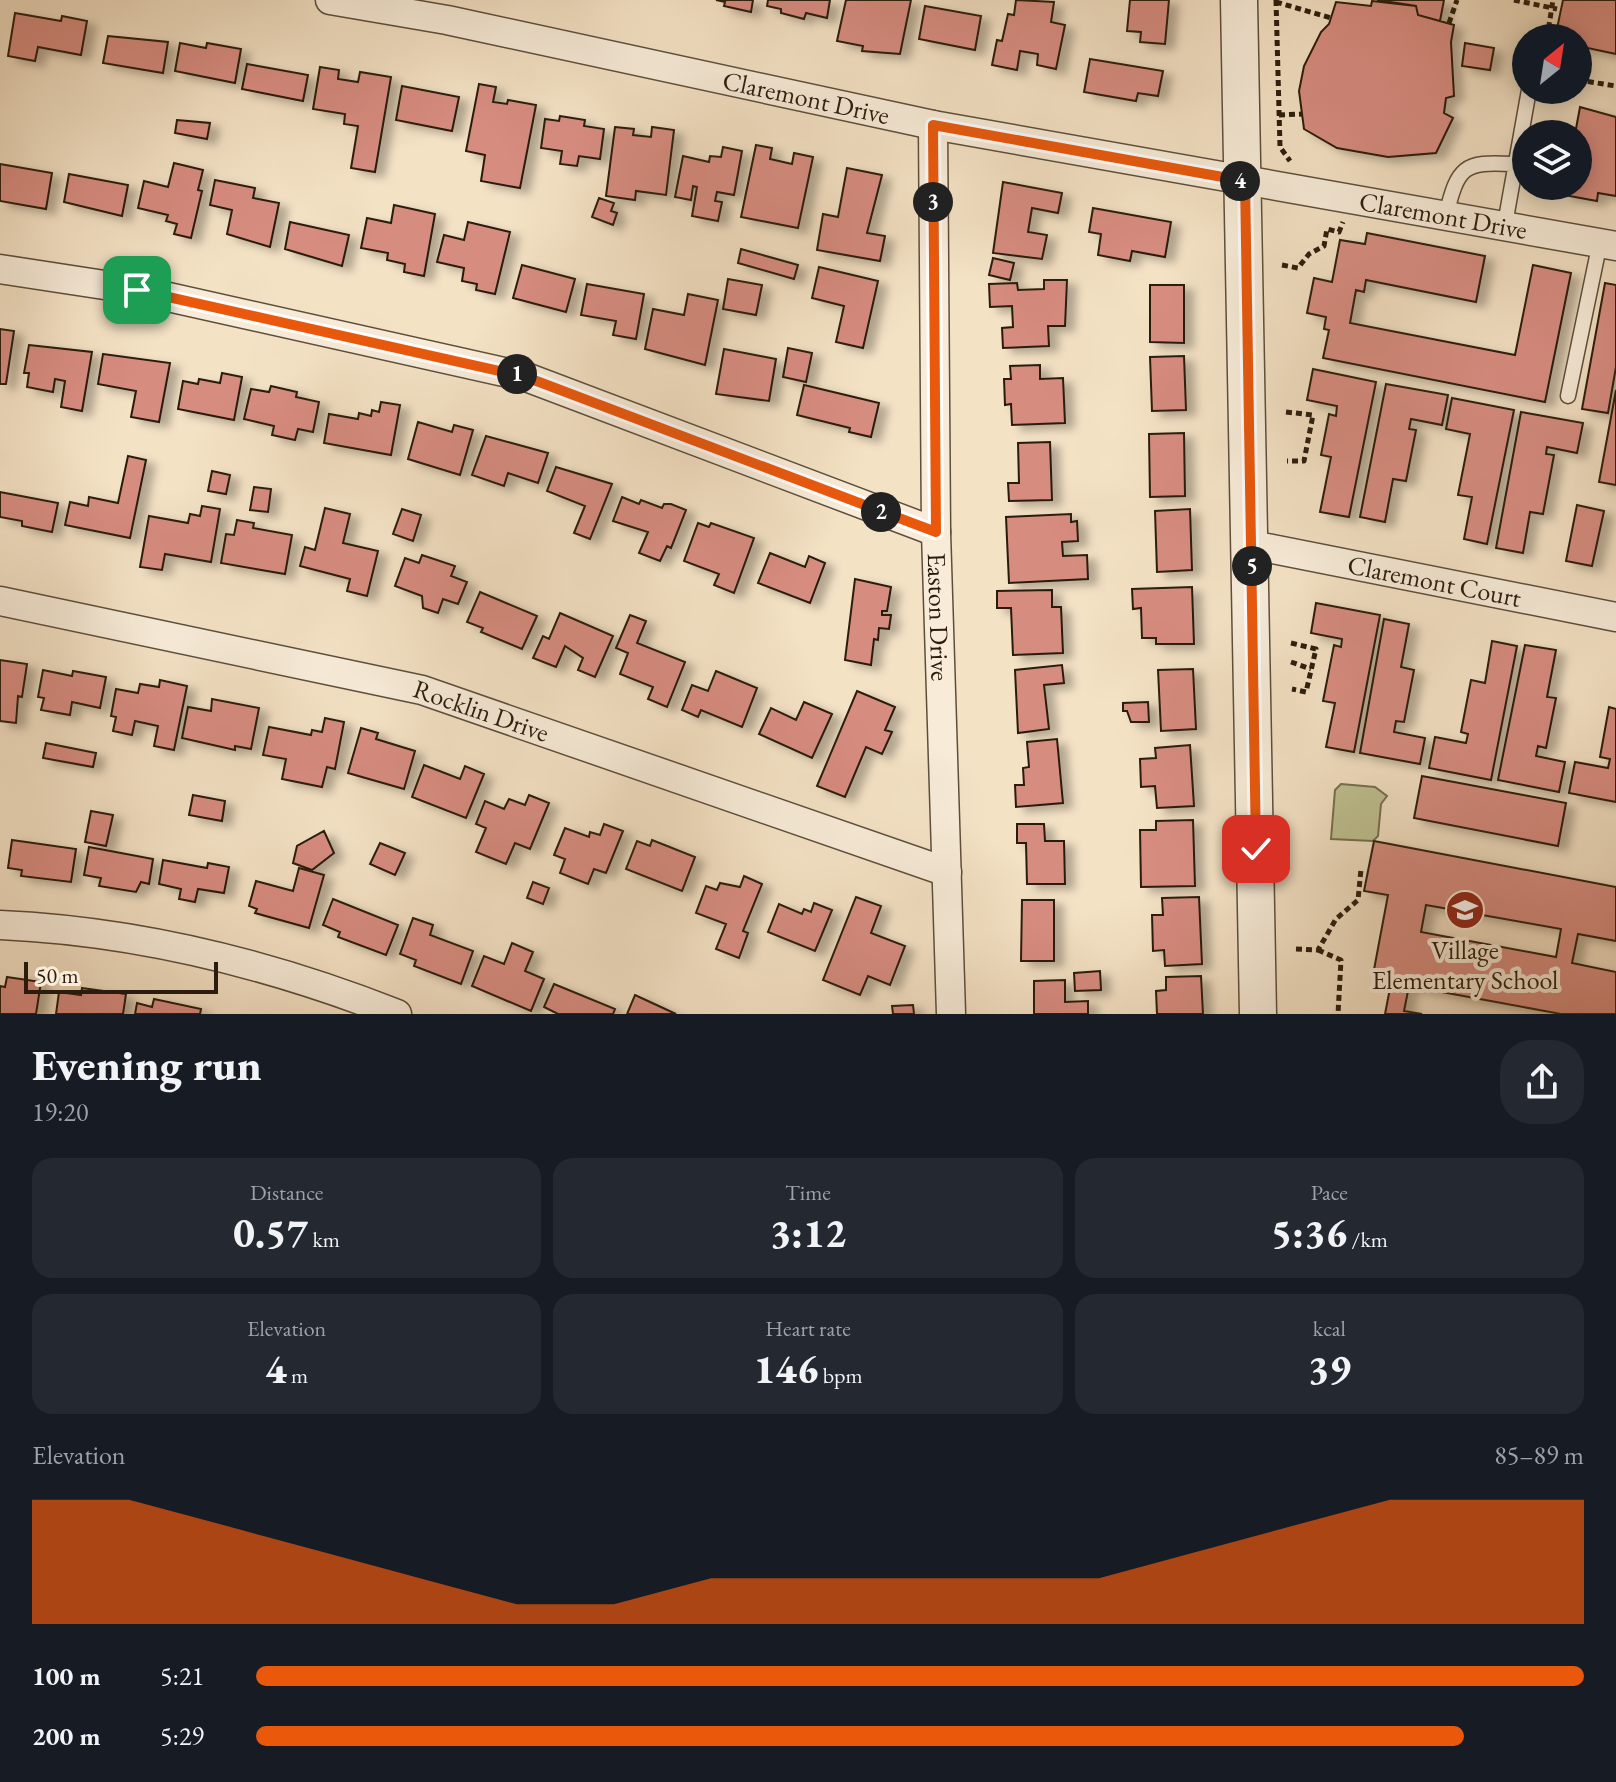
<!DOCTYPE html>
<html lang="en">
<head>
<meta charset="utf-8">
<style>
  :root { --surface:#171b24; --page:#242831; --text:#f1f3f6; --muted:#9ea1a6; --accent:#ea580c }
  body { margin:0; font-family:"EB Garamond",serif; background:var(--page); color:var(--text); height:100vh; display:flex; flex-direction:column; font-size:30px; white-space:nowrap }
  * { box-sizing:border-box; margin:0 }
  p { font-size:26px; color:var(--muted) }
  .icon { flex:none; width:44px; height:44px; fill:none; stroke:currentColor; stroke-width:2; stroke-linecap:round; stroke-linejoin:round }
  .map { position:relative; height:1014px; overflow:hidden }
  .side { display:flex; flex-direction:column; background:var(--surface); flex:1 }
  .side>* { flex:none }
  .needle { width:52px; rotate:30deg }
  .tools { position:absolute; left:1512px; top:24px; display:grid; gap:16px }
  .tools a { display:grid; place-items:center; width:80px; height:80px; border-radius:50%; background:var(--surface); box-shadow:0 4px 20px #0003; font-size:40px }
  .scale { position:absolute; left:24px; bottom:20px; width:194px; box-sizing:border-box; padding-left:8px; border:4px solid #2b1c0d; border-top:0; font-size:22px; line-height:28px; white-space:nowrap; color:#2b1c0d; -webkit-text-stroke:6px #f8ecd9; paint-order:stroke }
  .pin { position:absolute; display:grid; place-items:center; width:68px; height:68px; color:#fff; margin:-34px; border-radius:16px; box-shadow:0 4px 12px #0006 }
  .km { position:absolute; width:40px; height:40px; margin:-20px; border-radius:50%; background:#222; color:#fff; font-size:22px; line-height:40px; text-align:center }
  .round { display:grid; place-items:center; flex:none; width:84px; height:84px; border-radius:32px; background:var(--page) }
  .head { display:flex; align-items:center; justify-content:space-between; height:136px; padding:0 32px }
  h1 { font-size:44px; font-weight:800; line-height:60px }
  .metrics { display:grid; grid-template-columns:repeat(3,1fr); gap:12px; height:136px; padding:8px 32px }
  .metrics div { display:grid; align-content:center; border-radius:20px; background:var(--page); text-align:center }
  .metrics b { font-size:40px; font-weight:800 }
  .metrics small { font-size:22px; font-weight:400 }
  .metrics p { font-size:22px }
  .chart { height:224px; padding:16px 32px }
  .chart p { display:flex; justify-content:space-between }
  .chart svg { width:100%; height:144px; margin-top:8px; fill:var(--accent); opacity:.7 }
  ul { padding:0 32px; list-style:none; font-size:26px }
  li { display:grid; grid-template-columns:128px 96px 1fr; align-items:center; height:60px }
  li i { height:20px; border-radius:10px; background:var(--accent) }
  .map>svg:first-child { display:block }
  .green { fill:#bfc292; stroke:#756f50; stroke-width:2 }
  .building { fill:#d78c80; stroke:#2b1c0d; stroke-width:2; fill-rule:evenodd; filter:url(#shadow) }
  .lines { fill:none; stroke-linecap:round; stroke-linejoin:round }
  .service-casing { stroke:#5d4e3b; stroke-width:17 }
  .minor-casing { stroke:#5d4e3b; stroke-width:31 }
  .tertiary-casing { stroke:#5d4e3b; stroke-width:39 }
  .path { stroke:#2b1c0d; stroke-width:5; stroke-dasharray:6 4; stroke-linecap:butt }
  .service { stroke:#f8ecd9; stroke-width:14 }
  .minor { stroke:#f8ecd9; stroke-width:28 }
  .tertiary { stroke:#f8ecd9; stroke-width:36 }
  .route-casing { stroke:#fff; stroke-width:16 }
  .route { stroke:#ea580c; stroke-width:10 }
  .labels { text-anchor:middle; stroke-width:8; stroke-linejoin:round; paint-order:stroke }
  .street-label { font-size:26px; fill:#2b1c0d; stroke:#f8ecd9 }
  .poi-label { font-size:26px; fill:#2b1c0d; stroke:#f8ecd9 }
</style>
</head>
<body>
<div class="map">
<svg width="1616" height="1014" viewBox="0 0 1616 1014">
  <defs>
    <filter id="shadow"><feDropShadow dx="9" dy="5" stdDeviation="4" flood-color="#0004"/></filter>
  </defs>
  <rect width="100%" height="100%" fill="#f4e2c5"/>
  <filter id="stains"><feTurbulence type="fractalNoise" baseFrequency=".0025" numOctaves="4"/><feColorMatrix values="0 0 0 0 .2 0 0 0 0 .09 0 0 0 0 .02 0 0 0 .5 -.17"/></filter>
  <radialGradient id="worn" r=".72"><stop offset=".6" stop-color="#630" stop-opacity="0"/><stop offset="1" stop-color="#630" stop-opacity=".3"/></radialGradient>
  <path class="green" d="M1341 784 1375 787 1387 796 1381 804 1378 836 1373 841 1331 839 1335 790Z"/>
  <path class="building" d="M716 0H753L751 12 724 6 725 2Z
    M768 0H830L827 18 806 13 804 19 781 13V9L767 6Z
    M846 0H911L900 54 862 51 863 46 837 41Z
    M1016 0 1054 2 1051 22 1065 25 1056 69 1037 65 1038 54 1020 51 1017 70 992 65 997 40 1002 41 1008 14 1014 15Z
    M1130 0H1169L1165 44 1140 42 1141 32 1127 31Z
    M1377 0H1444L1440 21 1418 15 1416 6Z
    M1563 0H1616V54L1578 46V38H1555Z
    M1372 1 1416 6 1418 15 1454 25 1451 42 1454 96 1446 98 1444 113 1453 118 1436 153 1388 157 1337 148 1304 129 1299 91 1304 66 1321 32 1329 24 1336 2 1371 6Z
    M925 6 981 16 975 50 919 39Z
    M15 13 61 21 62 16 87 21 81 55 38 47 35 61 8 56Z
    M108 36 168 42 163 73 103 63Z
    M180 43 206 48 207 43 241 49 235 83 175 71Z
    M1465 43 1494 48 1490 70 1462 66Z
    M1090 59 1163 71 1158 96 1138 93 1136 101 1084 92Z
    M247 64 308 75 303 101 242 89Z
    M320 67 339 70 338 79 358 82 360 72 391 77 375 172 351 168 358 126 344 124 345 114 313 109Z
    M479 84 496 87 493 102 507 104 508 100 536 105 520 188 481 181 485 155 466 151Z
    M402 86 459 97 452 131 396 120Z
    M1580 107 1616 117V196L1598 193 1597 201 1564 195 1566 186H1578V134H1575Z
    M560 116 585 120 584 126 604 129 600 159 579 156 577 166 560 164 562 151 541 148 545 119 559 121Z
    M177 120 210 123 207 139 175 133Z
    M615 127 634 129 633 135 651 137 652 127 674 130 666 195 636 191 635 200 606 196Z
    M756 145 772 148 770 159 792 164 794 153 813 157 798 228 741 217Z
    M723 147 742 151 734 195 717 192 715 201 722 202 718 221 692 216 697 187 693 186 691 200 675 197 683 156 709 162 710 156 721 157Z
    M174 163 203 170 198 190 202 191 191 238 174 234 177 224 166 221 168 215 138 208 144 181 168 187Z
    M0 164 52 173 46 209 0 201Z
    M847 168 882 175 867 233 885 236 880 261 817 250 823 214 838 217Z
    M69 174 128 185 122 216 64 202Z
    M215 180 255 188 253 198 279 203 270 247 227 234 232 210 210 205Z
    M1003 182 1062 193 1058 213 1032 208 1028 232 1047 235 1042 259 993 253Z
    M599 198 614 203 611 211 617 213 613 225 592 217Z
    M394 205 435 214 424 276 404 272 405 264 387 260 388 253 361 248 367 218 391 223Z
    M1093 208 1171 222 1165 257 1132 251 1130 261 1098 255 1101 234 1089 232Z
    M290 222 349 235 342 266 285 249Z
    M468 222 510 232 495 294 476 290 477 284 462 281 464 268 437 262 444 235 464 240Z
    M1367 233 1485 256 1476 302 1366 280 1364 292 1356 290 1350 323 1515 355 1533 265 1571 273 1545 402 1323 358 1329 330 1324 329 1326 317 1307 313 1314 278 1332 282 1340 240 1365 244Z
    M741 249 798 265 794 279 738 263Z
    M993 258 1014 263 1010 280 989 275Z
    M522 265 575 279 566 312 513 298Z
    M819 267 878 281 863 348 836 342 844 306 812 298Z
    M728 279 762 285 756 315 723 309Z
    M1044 280H1067L1065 326H1048L1049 346 1003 348 1002 328 1013 327 1012 306 990 307 989 284 1017 283 1018 290 1044 289Z
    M1605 283 1616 285V367L1608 413 1582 409Z
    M587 284 644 294 636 339 613 335 616 321 581 315Z
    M1150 285H1184V343L1150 342Z
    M688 294 718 300 705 365 645 349 653 309 684 315Z
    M0 329 14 331 6 384H0Z
    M29 345 92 352 82 411 61 407 65 381 55 379 53 392 27 387 29 373H24Z
    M788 348 812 353 806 382 783 377Z
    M724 349 776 359 769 401 716 394Z
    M103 354 170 363 159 422 131 417 136 391 98 384Z
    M1184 356 1186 410 1152 411 1150 357Z
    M1040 365V379L1063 378 1065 423 1012 425 1011 404 1005 405 1004 379H1011L1010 366Z
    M1313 369 1376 382 1349 517 1320 512 1331 457 1321 455 1329 414 1336 416 1337 406 1307 400Z
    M222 373 242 377 234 420 178 409 183 381 198 384 199 379 220 383Z
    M1386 384 1448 395 1442 425 1411 419 1409 429 1416 430 1406 481 1393 479 1385 522 1360 517Z
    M804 385 879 403 871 437 849 432 850 428 797 415Z
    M271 386 297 392 296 397 319 402 313 432 298 429 295 440 272 435 274 426 244 419 251 389 269 392Z
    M1616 390V485L1599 482Z
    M1452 398 1514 410 1487 544 1464 539 1472 497 1458 495 1470 434 1446 429Z
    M381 402 400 405 391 455 324 443 329 414 358 419 359 413 371 416 372 410 379 412Z
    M1521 412 1583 423 1577 453 1547 447 1546 454 1554 455 1543 514 1530 512 1523 553 1496 548Z
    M418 422 452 432 454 425 473 430 460 475 408 459Z
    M1184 433 1185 496 1150 497 1149 434Z
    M486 436 548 453 538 483 508 473 504 486 472 475Z
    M1050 442 1052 500 1009 501 1008 483H1019L1018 443Z
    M128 456 146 460 130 538 65 525 70 502 88 506 89 497 118 503Z
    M556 467 612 484 590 539 574 533 585 506 547 491Z
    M212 471 230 475 226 494 208 491Z
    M254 487 271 489 268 512 250 510Z
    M0 492 58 503 52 532 22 526V521L0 517Z
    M622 497 639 504 641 500 662 508 664 504H671L686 510 671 548 667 546 660 561 639 553 648 532 613 521Z
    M1577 505 1604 511 1592 566 1566 561Z
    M202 506 220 509 211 562 165 554 162 570 140 567 149 516 188 523 190 514 200 516Z
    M325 508 350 514 343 543 378 551 367 596 347 591 350 579 300 566 305 547 315 550Z
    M402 509 421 515 413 541 393 534Z
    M1190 509 1192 570 1157 572 1155 511Z
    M1071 514V522L1077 521 1078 541 1062 542 1063 556 1087 555 1088 579 1009 583 1006 517Z
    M237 520 254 523 253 528 292 535 285 574 221 563 226 534 234 535Z
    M698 523 709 527 711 523 754 538 734 593 714 585 719 574 684 561Z
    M770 553 805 567 809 556 825 563 810 603 758 583Z
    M422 555 455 566 451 576 467 582 458 604 443 599 438 613 423 608 422 596 395 586 405 558 419 563Z
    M855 579 891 587 887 611H882V615H891L889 629 879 628 878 640 874 639 871 665 845 660Z
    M1192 587 1194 644H1156V638H1142L1141 608 1133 609 1132 589Z
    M1052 590V607H1061L1063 653 1013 655 1011 608H997V591Z
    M480 592 537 616 522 649 481 632 483 628 467 622Z
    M1316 603 1380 615 1354 752 1326 747 1335 703 1323 701 1334 645 1341 647 1342 639 1311 633Z
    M560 613 613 636 595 677 578 670 583 658 565 646 556 667 533 658 543 636 549 639Z
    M630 615 646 621 637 643 685 662 667 707 648 699 653 687 620 674 628 653 616 648Z
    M1384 619 1409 624 1401 667 1414 670 1404 722 1396 721 1394 732 1425 738 1420 764 1360 753Z
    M1492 641 1517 646 1491 780 1429 768 1435 737 1466 743 1468 734 1461 732 1471 680 1485 683Z
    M1525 645 1556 650 1547 697 1556 698 1546 748 1538 746 1536 756 1565 762 1559 792 1498 780Z
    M0 660 27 664 22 697 18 696 16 723 0 721Z
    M1062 665 1064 683 1044 685 1049 729 1018 733 1015 670Z
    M1193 669 1196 729 1161 731 1158 670Z
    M43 670 72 676 73 671 106 677 100 708 72 702 70 715 41 710 44 698 38 697Z
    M716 671 757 688 742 727 701 710 698 717 682 710 692 685 708 691Z
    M160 680 187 686 174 750 154 746 158 726 135 721 132 735 113 731 116 717 111 716 116 689 138 693 140 684 159 687Z
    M857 691 895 707 885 730 892 732 882 754 866 747 845 797 817 786Z
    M212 699 259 708 251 749 235 746V750L182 738 188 707 211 711Z
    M804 702 832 714 812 758 759 734 771 708 796 720Z
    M1148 702 1149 722H1131L1127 711H1123V703Z
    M1609 707 1616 709V802L1569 793 1575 762 1608 768 1610 759 1600 757Z
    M325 718 344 722 335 769 327 767 322 787 282 779 286 759 263 755 269 727 311 735 312 730 322 732Z
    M361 728 378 733 376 739 415 751 404 789 348 773Z
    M1057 739 1063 803 1016 807 1015 785H1024L1023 768 1029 767 1027 742Z
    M46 743 96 753 93 767 43 758Z
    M1190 745 1194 806 1157 808 1155 786 1141 787 1140 759 1156 758 1155 748Z
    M424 765 460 779 465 766 484 774 466 818 412 797Z
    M1422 776 1566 803 1558 846 1414 818Z
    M193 795 225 801 222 821 189 815Z
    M529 795 549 803 530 849 515 843 506 864 476 852 486 828 476 824 485 801 504 809 509 799 525 805Z
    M91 811 113 815 106 846 85 842Z
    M1193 820 1195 886 1141 887 1140 830H1156V821Z
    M604 824 623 831 606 873 594 869 588 884 560 873 565 859 554 855 565 828 589 837 590 832 600 835Z
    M1017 824H1044L1045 841H1064L1065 884H1027L1026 843H1017Z
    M324 831 334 853 312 870 293 863 297 846Z
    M12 840 76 849 71 882 21 876 22 870 8 868Z
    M652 840 695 857 682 891 626 869 637 841 650 846Z
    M1374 841 1616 887V941L1578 934 1572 963 1616 972V1014H1561L1409 986 1404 1011 1422 1014H1385L1392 978 1373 975 1388 895 1364 891ZM1426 905 1561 929 1556 957 1421 932Z
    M380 843 405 853 395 875 370 864Z
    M89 847 153 859 149 884 141 882 136 892 99 886 101 878 84 875Z
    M163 860 207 868 208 863 229 867 224 893 198 889 195 902 179 899 181 889 159 884Z
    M299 868 324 875 309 928 255 913 257 909 249 906 256 881 293 891Z
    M744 876 762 884 743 931 748 933 739 958 716 949 726 924 696 913 706 886 717 890 720 883 740 887Z
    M533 882 549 888 543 904 527 898Z
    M856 897 881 906 871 933 905 946 890 985 868 976 860 995 823 980Z
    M1199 897 1202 964 1165 966 1164 950 1153 951 1152 915H1163L1162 898Z
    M333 899 398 925 386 955 338 937 340 932 323 925Z
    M1022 900H1054V961H1021Z
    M814 903 832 910 815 951 768 932 779 904 802 914 804 909 811 912Z
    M413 918 433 925 430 935 473 951 461 984 414 966 416 960 400 954Z
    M512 943 533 952 525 971 544 979 531 1011 472 986 484 956 504 964Z
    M1100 971 1101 990 1075 991 1074 973Z
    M1201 976 1203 1014H1157L1156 991 1166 990V977Z
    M7 977 41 982 36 1014H0V986L5 987Z
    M1065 980V1002L1088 1001V1014H1034V981Z
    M554 984 615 1009 613 1014H558L544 1007Z
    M82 988 126 994 123 1014H56L59 992 81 995Z
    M635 995 676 1014H627Z
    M154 999 201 1009 200 1014H135L137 1003 152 1007Z
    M913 1005 914 1014H893L892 1006Z"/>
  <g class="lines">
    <g class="service-casing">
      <path id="service" d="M1446 215C1458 167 1463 161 1513 164
        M1505 224 1529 90
        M1568 396 1600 242"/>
    </g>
    <g class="minor-casing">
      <g id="minor">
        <path id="s1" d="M330 0 447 20 933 125 1616 246"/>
        <path id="s2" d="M933 125 936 532 951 1014"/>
        <path d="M0 269 137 290 526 377 936 532"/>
        <path id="s3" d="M1252 545 1616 617"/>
        <path id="s4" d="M0 601 422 690 947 872"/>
        <path d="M0 925C137 931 270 964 397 1014"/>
      </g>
    </g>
    <g class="tertiary-casing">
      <path id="tertiary" d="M1239 0 1258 1014"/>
    </g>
    <path class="path" d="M1276 0 1280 147 1290 161
      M1514 0 1557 9
      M1276 2 1331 18
      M1449 23 1457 0
      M1547 38 1553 0
      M1578 80 1616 86
      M1279 115 1302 114
      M1282 265 1298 268 1309 254 1324 246 1327 229 1339 232 1343 222
      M1286 412 1313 415 1304 461H1287
      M1291 643 1316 649 1306 692 1292 689
      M1291 662 1311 669
      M1296 949 1318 950 1336 919 1358 900 1361 869
      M1318 950 1341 960 1338 1014"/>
    <use href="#service" class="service"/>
    <use href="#minor" class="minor"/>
    <use href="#tertiary" class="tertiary"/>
  </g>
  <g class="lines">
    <g class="route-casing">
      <path id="route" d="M137 290 526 377 936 532 933 125 1245 181 1256 849"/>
    </g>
    <use href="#route" class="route"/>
  </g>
  <defs>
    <g id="school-disc" transform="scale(2)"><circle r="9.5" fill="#8f2418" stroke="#f8ecd9"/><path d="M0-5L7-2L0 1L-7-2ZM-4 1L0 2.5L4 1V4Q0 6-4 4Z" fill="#fff"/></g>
  </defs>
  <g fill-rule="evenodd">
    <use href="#school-disc" x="1465" y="910"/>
  </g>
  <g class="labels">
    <g class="street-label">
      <text dy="9" stroke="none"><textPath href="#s1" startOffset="486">Claremont Drive</textPath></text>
      <text dy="9" stroke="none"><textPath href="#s1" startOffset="1134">Claremont Drive</textPath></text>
      <text dy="9" stroke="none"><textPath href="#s3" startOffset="186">Claremont Court</textPath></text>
      <text dy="9" stroke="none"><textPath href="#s2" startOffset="492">Easton Drive</textPath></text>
      <text dy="9" stroke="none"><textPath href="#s4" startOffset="494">Rocklin Drive</textPath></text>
    </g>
    <g class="poi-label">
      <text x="1465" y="959">Village<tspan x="1465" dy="30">Elementary School</tspan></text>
    </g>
  </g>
  <rect width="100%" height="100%" filter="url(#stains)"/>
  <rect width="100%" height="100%" fill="url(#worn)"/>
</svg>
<div class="tools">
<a><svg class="needle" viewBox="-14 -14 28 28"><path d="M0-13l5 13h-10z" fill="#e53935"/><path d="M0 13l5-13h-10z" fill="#9ea1a6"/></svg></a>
<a><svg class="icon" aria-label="layers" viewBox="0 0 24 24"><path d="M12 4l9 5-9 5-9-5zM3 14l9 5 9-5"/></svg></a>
</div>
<div class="scale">50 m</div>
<div class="pin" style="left:137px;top:290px;background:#1e9e55"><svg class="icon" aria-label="arrive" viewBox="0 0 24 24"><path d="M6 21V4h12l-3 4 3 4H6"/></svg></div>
<div class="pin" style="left:1256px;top:849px;background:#d93025"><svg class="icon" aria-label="check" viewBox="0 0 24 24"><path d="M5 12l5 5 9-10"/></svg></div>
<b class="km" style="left:517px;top:374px">1</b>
<b class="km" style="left:881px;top:512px">2</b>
<b class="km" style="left:933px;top:202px">3</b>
<b class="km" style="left:1240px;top:181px">4</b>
<b class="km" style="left:1252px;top:566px">5</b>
</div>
<section class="side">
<div class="head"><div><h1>Evening run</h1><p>19:20</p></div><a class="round"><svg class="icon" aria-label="share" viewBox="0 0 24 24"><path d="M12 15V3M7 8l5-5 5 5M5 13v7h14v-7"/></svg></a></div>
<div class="metrics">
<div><p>Distance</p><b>0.57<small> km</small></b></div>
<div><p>Time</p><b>3:12</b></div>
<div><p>Pace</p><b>5:36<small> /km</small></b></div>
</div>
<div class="metrics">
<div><p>Elevation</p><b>4<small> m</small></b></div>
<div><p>Heart rate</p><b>146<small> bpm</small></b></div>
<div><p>kcal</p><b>39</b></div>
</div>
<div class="chart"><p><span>Elevation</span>85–89 m</p>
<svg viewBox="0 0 160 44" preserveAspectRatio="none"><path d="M0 44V6L10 6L20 14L30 22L40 30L50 38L60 38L70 30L80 30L90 30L100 30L110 30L120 22L130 14L140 6L150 6L160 6V44z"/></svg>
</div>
<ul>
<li><b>100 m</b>5:21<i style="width:100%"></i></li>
<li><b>200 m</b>5:29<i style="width:91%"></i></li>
</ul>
</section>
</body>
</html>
